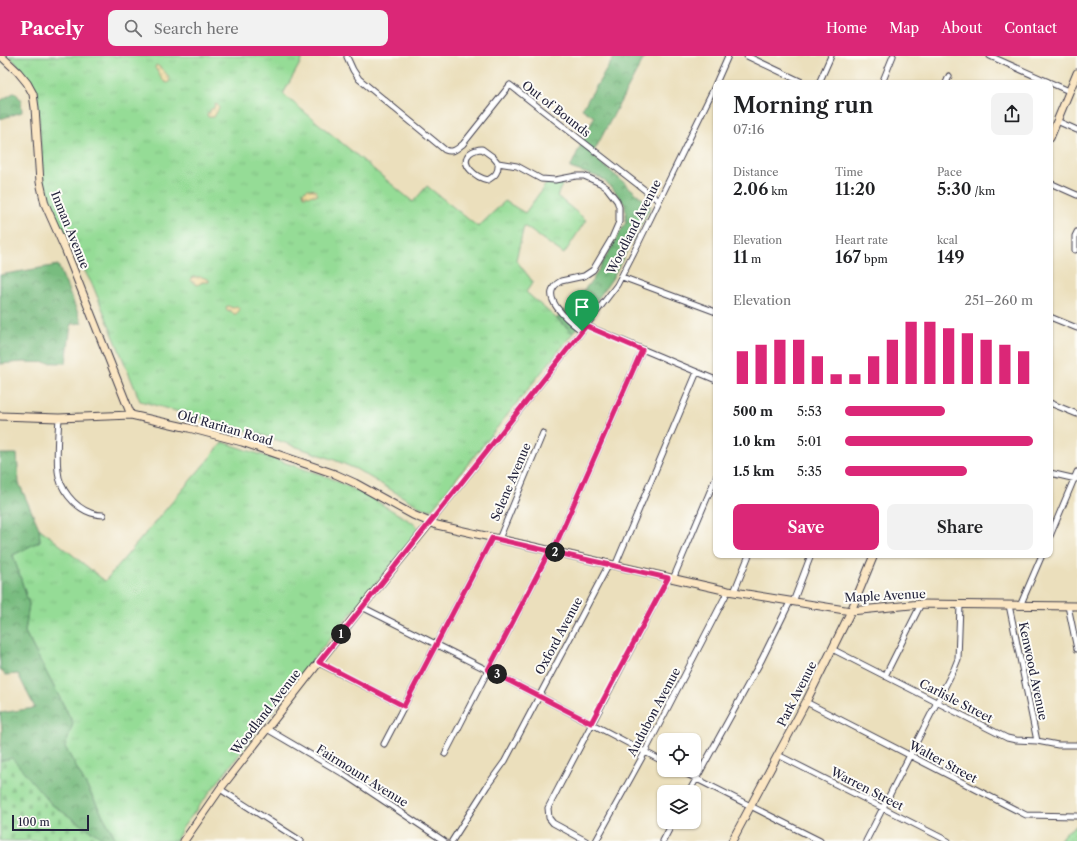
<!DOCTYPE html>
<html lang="en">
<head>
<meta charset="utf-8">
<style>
  :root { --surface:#fff; --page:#f2f2f2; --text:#202124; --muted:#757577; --accent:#db2777 }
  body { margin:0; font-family:"Libre Caslon Text",serif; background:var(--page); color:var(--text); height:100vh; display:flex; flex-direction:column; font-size:15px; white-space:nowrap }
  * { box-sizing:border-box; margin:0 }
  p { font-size:13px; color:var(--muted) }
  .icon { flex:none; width:22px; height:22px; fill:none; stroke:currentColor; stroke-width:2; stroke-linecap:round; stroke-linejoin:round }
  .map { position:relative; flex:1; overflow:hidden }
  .drawer { position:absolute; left:713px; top:24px; width:340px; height:478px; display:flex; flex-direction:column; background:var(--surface); border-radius:8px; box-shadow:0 1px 3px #0004 }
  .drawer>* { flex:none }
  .fabs { position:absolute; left:657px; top:677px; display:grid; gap:8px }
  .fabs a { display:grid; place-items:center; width:44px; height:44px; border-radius:8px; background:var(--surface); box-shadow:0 1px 3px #0004; font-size:20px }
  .scale { position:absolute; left:12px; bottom:10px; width:77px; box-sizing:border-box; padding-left:4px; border:2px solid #22223b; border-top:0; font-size:11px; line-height:14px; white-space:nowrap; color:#22223b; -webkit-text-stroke:3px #fdfcf7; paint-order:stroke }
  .pin { position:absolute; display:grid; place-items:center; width:34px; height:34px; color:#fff; margin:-41px -17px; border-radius:50% 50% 50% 0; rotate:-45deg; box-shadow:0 0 4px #0007 }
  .pin .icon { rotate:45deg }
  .km { position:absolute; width:20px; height:20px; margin:-10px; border-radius:50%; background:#222; color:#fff; font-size:11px; line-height:20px; text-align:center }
  .round { display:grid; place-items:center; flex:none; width:42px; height:42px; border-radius:8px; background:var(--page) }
  .head { display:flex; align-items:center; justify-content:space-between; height:68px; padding:0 20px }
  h1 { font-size:22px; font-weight:600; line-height:30px }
  .metrics { display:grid; grid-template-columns:repeat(3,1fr); gap:6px; height:68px; padding:4px 20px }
  .metrics div { display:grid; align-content:center }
  .metrics b { font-size:17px; font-weight:600 }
  .metrics small { font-size:11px; font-weight:400 }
  .metrics p { font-size:11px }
  .chart { height:112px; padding:8px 20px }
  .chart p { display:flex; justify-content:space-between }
  .chart svg { width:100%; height:72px; margin-top:4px; stroke:var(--accent); stroke-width:6 }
  .action { display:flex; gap:8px; margin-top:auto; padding:8px 20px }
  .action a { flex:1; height:46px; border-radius:8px; background:var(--accent); color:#fff; font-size:16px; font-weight:600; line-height:46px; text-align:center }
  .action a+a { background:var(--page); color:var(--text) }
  ul { padding:0 20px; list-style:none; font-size:13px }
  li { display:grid; grid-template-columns:64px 48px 1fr; align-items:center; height:30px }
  li i { height:10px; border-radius:5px; background:var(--accent) }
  header { display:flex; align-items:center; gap:24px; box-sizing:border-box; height:56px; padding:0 20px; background:var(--accent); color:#fff }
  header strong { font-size:19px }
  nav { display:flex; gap:22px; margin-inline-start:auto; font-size:14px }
  .search { width:280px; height:36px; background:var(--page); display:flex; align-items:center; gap:10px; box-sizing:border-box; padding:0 14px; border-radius:8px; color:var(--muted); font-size:15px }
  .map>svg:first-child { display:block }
  .grass { fill:url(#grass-tufts); stroke:#5c7f68 }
  .forest { fill:url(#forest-crowns); stroke:#4d6f5d }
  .sand { fill:url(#sand-dots); stroke:#887e6c }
  .cemetery { fill:url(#cemetery-stones); stroke:#5c7f68 }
  .park { fill:url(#park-dots); stroke:#5c7f68 }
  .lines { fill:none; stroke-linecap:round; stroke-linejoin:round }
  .street-casing { stroke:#403e4e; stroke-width:7 }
  .secondary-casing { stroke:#403e4e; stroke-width:9 }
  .street { stroke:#fff; stroke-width:5 }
  .secondary { stroke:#fbe6c3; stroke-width:7 }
  .route-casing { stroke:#fff; stroke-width:8 }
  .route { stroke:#db2777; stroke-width:5 }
  .labels { text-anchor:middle; stroke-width:4; stroke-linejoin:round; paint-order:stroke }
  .street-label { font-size:12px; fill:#22223b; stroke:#fdfcf7 }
</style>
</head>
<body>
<header>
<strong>Pacely</strong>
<div class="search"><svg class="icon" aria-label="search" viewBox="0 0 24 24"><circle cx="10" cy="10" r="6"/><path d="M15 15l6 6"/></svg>Search here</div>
<nav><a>Home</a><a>Map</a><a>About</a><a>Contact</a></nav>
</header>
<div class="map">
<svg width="1077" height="785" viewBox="0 0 1077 785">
  <defs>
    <pattern id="grass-tufts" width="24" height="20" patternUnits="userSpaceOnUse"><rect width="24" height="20" fill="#95dc96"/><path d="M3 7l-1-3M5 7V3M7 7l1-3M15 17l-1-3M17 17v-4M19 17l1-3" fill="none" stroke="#80bc82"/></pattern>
    <pattern id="forest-crowns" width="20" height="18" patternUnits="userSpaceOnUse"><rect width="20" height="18" fill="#78bc7f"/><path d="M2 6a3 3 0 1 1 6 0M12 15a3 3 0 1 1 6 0" fill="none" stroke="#629869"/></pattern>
    <pattern id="sand-dots" width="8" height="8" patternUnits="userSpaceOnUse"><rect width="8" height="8" fill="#eeda9e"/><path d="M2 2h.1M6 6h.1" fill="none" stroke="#ccbb89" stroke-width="1.8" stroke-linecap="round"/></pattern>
    <pattern id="cemetery-stones" width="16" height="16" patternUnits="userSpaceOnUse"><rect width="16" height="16" fill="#95dc96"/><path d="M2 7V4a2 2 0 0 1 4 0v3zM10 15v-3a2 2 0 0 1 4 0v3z" fill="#80bc82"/></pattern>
    <pattern id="park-dots" width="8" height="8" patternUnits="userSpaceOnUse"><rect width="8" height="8" fill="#95dc96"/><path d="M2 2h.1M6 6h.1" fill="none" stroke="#80bc82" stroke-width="1.8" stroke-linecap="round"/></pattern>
  </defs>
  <rect width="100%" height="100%" fill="#fdfcf7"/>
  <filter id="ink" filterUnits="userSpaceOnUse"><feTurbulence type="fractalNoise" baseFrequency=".025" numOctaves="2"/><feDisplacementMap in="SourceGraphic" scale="8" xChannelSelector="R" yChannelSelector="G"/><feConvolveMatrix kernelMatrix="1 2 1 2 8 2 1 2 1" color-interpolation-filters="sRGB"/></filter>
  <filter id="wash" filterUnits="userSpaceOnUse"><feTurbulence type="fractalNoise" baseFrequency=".012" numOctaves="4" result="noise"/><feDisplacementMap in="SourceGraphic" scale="16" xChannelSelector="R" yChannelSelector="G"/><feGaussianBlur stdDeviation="0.9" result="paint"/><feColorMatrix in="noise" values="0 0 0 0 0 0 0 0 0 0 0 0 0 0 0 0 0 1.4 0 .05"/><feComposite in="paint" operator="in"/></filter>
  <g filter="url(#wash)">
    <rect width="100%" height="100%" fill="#ebdfbc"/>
    <path class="grass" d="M9 0H304L283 38 413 146 427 130 478 171 505 145 525 157 546 128 563 127 557 140 586 164 564 198 524 170 516 204 533 226 526 236 573 277 431 454 420 451 356 413 332 403 262 379 140 345 93 230 49 151 43 125 37 34 14 5Z
      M223 386 328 421 368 440 413 467 420 474 314 602 183 771 176 785H117L65 691 73 667 25 576 29 548 13 499 40 485 39 472 105 525Z"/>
    <path class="forest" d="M615 0H645L592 99 651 150 612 223 573 277 557 262 592 225 626 166 625 149 614 134 601 122 570 112 594 61 582 53Z
      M15 36 21 44 22 56 0 63V45Z
      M58 209 82 267 71 268 66 307 22 306 0 308V219Z
      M0 398H17L19 427 39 472 40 485 13 499 29 548 25 576 73 667 65 691 117 785H106L52 749 12 703 0 705 2 674 0 657 35 652 18 618 5 619 0 613Z"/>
    <path class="sand" d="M156 9C161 11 168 19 170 24L168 27C161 26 160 18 155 12Z
      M215 48 218 49 219 52 214 61H208L207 58 210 56 211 53 214 52Z
      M308 133 315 134 318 139 304 140 303 136Z
      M193 221H202L209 224V226H203L197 229 190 224Z
      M228 250 233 252 237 250 240 254 236 258H234L231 255 227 254 226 251Z"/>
    <path class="cemetery" d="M12 702 52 749 106 785H0V705Z"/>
    <path class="park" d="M1075 770H1077V785H1059L1065 777Z"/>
  </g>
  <g filter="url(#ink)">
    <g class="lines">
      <g class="street-casing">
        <path id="street" d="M747 0 804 27
          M990 0 1069 35
          M347 1 353 14 359 23 445 94C453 97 457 93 463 88L510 29 659 145
          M716 27 728 0
          M819 27 831 0
          M882 27 893 0
          M946 27 949 20
          M1057 65 1077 74
          M498 107C499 116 495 120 488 124 477 122 458 108 470 97 474 94 477 93 482 93L493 101 498 107 517 110 541 123 555 124 576 120H584L591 123 600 127 607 132 617 145 619 151V166L612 182 593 214 584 220 561 225C535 239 570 266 582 275
          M1050 127 1077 139
          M1075 194V180L1077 176
          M622 221 716 256
          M1050 261 1077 272
          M587 270 716 324
          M1050 347 1077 358
          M59 362C58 379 56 398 58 415 59 432 74 451 91 457 94 458 99 459 103 459
          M1050 417 1076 423
          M430 467 582 275 617 229 639 186 716 28
          M1050 480 1077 416
          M499 483 543 377
          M553 495 642 294
          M615 510 697 316
          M673 523 716 421
          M734 536 749 499
          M793 546 811 499
          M1009 549 1037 685
          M1020 550 1042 499
          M1068 550 1077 593
          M362 551 539 640 664 706
          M832 593 1007 682 1016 684 1037 685 1058 689H1077
          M319 607 404 650
          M885 620 921 548
          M806 646 1026 759 1077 760
          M267 673 342 717 444 785
          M384 688 492 482
          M445 698 550 494
          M778 699 948 785
          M679 714 820 785
          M220 733 301 785
          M689 736 762 603 790 546
          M452 785 487 730 505 705 609 508
          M586 785 553 767 549 762 548 752 668 522
          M596 785 645 696 728 535
          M663 785 673 766
          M866 785 954 613 958 603 960 549"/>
      </g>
      <g class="secondary-casing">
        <path id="secondary" d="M1 0 18 16 27 27 33 38 35 52 40 126 45 148 66 195 131 359
          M1050 82 1077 17
          M0 360 59 362 131 359 189 372 242 386 335 418 355 427 413 459 437 469 728 535 851 555 921 548 1077 550
          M184 785 220 733 362 551 430 467
          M732 785 806 646 851 555 874 499"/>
      </g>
      <use href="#street" class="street"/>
      <use href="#secondary" class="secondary"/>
    </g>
  </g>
  <g class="lines" filter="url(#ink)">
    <g class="route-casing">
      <path id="route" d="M582 275 319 606 404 650 492 482 668 522 591 667 488 614 550 494 553 495 642 294 586 270 582 275"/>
    </g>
    <use href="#route" class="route"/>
  </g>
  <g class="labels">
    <g class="street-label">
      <text transform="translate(556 53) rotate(38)" y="4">Out of Bounds</text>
      <text transform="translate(634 171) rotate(-63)" y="4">Woodland Avenue</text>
      <text transform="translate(70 174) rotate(68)" y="4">Inman Avenue</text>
      <text transform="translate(225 372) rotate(16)" y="4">Old Raritan Road</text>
      <text transform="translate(511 426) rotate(-67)" y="4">Selene Avenue</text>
      <text transform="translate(885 540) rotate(-3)" y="4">Maple Avenue</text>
      <text transform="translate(559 580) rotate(-62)" y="4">Oxford Avenue</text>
      <text transform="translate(1033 615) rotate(78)" y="4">Kenwood Avenue</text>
      <text transform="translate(797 638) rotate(-63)" y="4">Park Avenue</text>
      <text transform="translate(956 645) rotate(27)" y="4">Carlisle Street</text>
      <text transform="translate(266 656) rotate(-52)" y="4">Woodland Avenue</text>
      <text transform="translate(654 656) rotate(-62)" y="4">Audubon Avenue</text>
      <text transform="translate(943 706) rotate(28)" y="4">Walter Street</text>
      <text transform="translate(362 720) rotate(32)" y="4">Fairmount Avenue</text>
      <text transform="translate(867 733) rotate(27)" y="4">Warren Street</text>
    </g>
  </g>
</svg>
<div class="fabs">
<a><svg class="icon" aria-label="locate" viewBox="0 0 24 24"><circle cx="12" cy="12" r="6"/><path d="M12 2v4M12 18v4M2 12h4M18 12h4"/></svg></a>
<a><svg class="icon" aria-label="layers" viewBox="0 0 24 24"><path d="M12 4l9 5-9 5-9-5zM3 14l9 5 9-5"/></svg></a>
</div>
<div class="scale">100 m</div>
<div class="pin" style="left:582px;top:275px;background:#1e9e55"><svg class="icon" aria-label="arrive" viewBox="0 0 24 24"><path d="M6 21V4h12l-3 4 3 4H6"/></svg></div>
<b class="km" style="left:341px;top:578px">1</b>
<b class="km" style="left:555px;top:496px">2</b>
<b class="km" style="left:497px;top:618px">3</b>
<section class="drawer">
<div class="head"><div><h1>Morning run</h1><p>07:16</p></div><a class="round"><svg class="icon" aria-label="share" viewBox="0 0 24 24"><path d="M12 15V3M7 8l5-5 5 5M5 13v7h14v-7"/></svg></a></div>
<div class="metrics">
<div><p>Distance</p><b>2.06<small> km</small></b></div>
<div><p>Time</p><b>11:20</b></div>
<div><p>Pace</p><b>5:30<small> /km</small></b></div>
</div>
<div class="metrics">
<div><p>Elevation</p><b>11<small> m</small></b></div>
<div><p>Heart rate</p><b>167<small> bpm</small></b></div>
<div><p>kcal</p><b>149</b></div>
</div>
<div class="chart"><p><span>Elevation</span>251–260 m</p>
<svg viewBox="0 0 160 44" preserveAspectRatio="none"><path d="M5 44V24M15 44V20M25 44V17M35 44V17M45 44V27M55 44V38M65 44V38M75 44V27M85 44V17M95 44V6M105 44V6M115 44V10M125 44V13M135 44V17M145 44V20M155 44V24"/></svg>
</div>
<ul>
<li><b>500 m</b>5:53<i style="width:53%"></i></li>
<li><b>1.0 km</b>5:01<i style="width:100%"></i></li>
<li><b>1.5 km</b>5:35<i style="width:65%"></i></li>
</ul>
<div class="action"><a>Save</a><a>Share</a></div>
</section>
</div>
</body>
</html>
